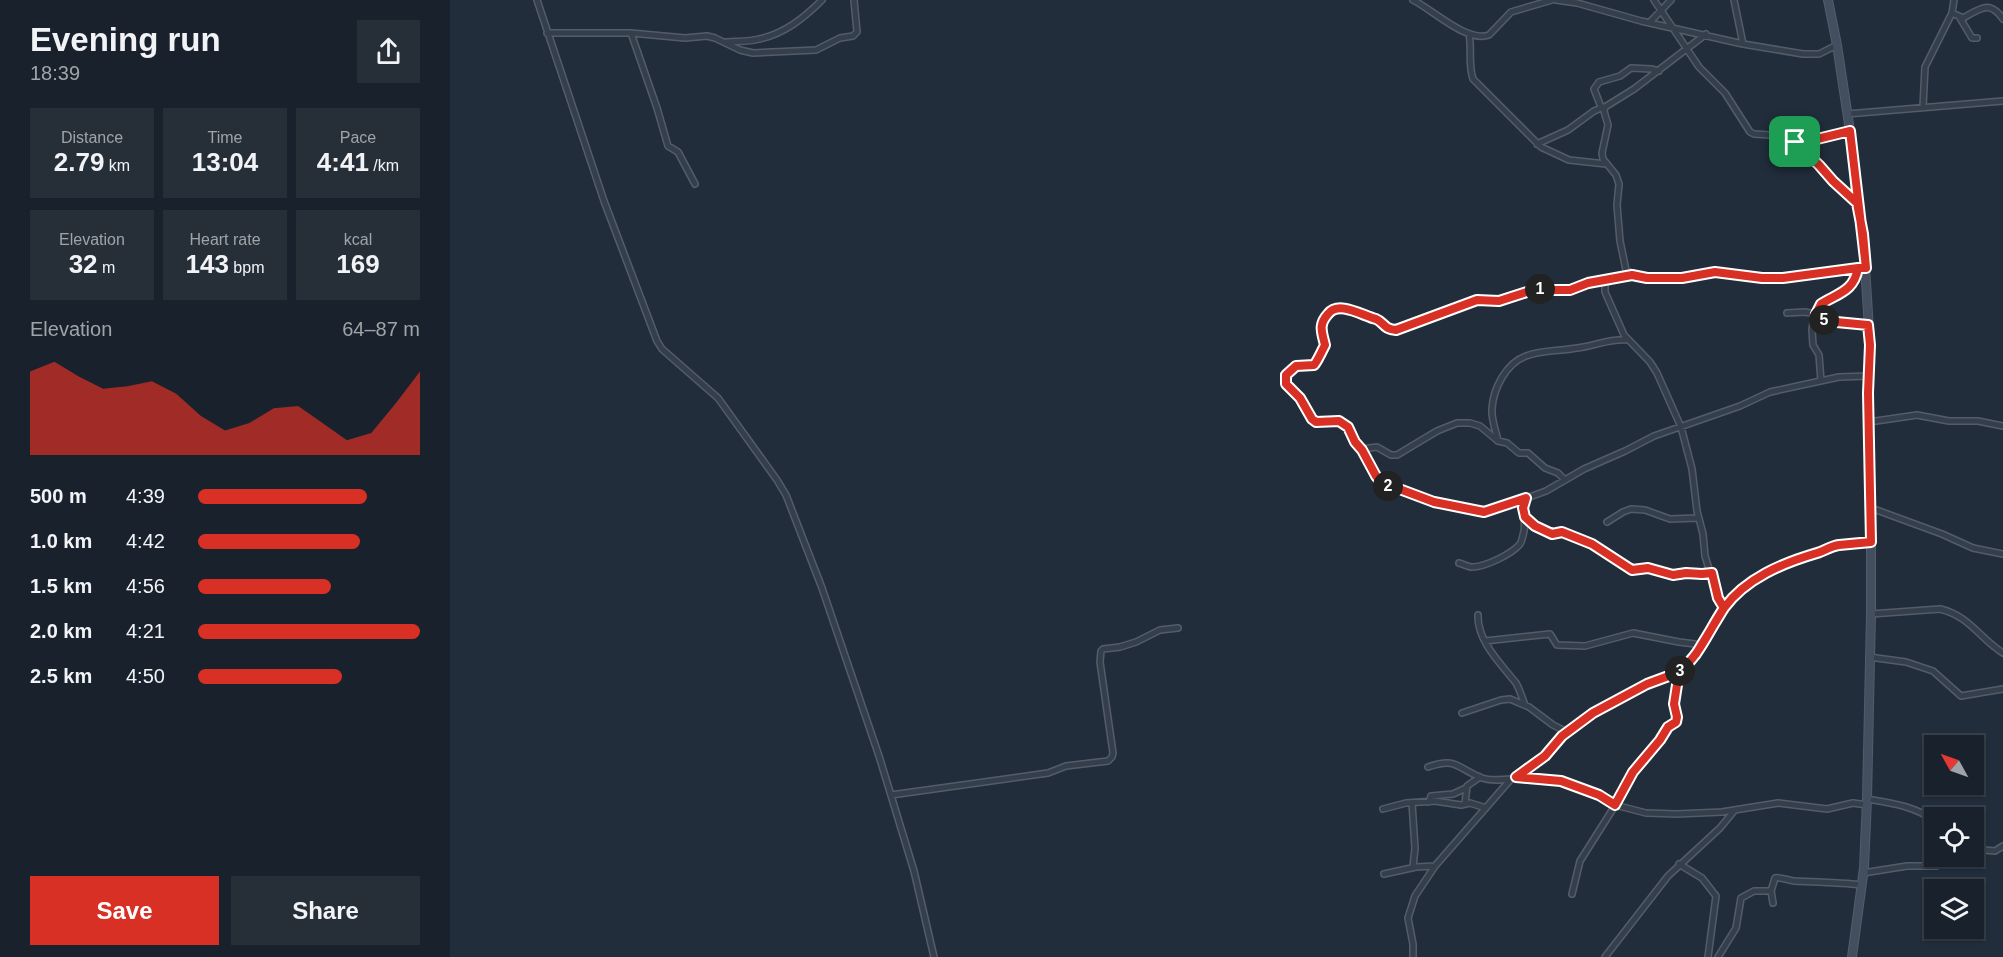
<!DOCTYPE html>
<html lang="en">
<head>
<meta charset="utf-8">
<style>
  :root { --surface:#19222c; --page:#262f38; --text:#f1f3f6; --muted:#9fa4a9; --line:#373f48; --accent:#d93025 }
  body { margin:0; font-family:Arial,sans-serif; background:var(--page); color:var(--text); height:100vh; display:flex; flex-direction:column; font-size:22px; white-space:nowrap }
  * { box-sizing:border-box; margin:0 }
  p { font-size:20px; color:var(--muted) }
  .icon { flex:none; width:33px; height:33px; fill:none; stroke:currentColor; stroke-width:2; stroke-linecap:round; stroke-linejoin:round }
  .map { position:relative; flex:1; overflow:hidden }
  .sheet { display:flex; flex-direction:column; background:var(--surface); width:450px }
  .sheet>* { flex:none }
  .needle { width:39px; rotate:310deg }
  .fabs { position:absolute; left:1474px; top:735px; display:grid; gap:12px }
  .fabs a { display:grid; place-items:center; width:60px; height:60px; border-radius:0px; background:var(--surface); box-shadow:0 2px 4px #0004,0 0 0 2px var(--line); font-size:30px }
  .pin { position:absolute; display:grid; place-items:center; width:51px; height:51px; color:#fff; margin:-26px; border-radius:12px; box-shadow:0 3px 9px #0006 }
  .km { position:absolute; width:30px; height:30px; margin:-15px; border-radius:50%; background:#222; color:#fff; font-size:16px; line-height:30px; text-align:center }
  .round { display:grid; place-items:center; flex:none; width:63px; height:63px; border-radius:0px; background:var(--page) }
  .head { display:flex; align-items:center; justify-content:space-between; height:102px; padding:0 30px }
  h1 { font-size:33px; font-weight:700; line-height:45px }
  .figures { display:grid; grid-template-columns:repeat(3,1fr); gap:9px; height:102px; padding:6px 30px }
  .figures div { display:grid; align-content:center; border-radius:0px; background:var(--page); text-align:center }
  .figures b { font-size:26px; font-weight:700 }
  .figures small { font-size:16px; font-weight:400 }
  .figures p { font-size:16px }
  .chart { height:168px; padding:12px 30px }
  .chart p { display:flex; justify-content:space-between }
  .chart svg { width:100%; height:108px; margin-top:6px; fill:var(--accent); opacity:.7 }
  .cta { display:flex; gap:12px; margin-top:auto; padding:12px 30px }
  .cta a { flex:1; height:69px; border-radius:0px; background:var(--accent); color:#fff; font-size:24px; font-weight:700; line-height:69px; text-align:center }
  .cta a+a { background:var(--page); color:var(--text) }
  ul { padding:0 30px; list-style:none; font-size:20px }
  li { display:grid; grid-template-columns:96px 72px 1fr; align-items:center; height:45px }
  li i { height:15px; border-radius:8px; background:var(--accent) }
  main { display:flex; flex:1; min-height:0 }
  .map>svg:first-child { display:block }
  .lines { fill:none; stroke-linecap:round; stroke-linejoin:round }
  .street-casing { stroke:#535d69; stroke-width:8 }
  .secondary-casing { stroke:#535d69; stroke-width:10 }
  .street { stroke:#353f4b; stroke-width:5 }
  .secondary { stroke:#434e5e; stroke-width:8 }
  .route-casing { stroke:#fff; stroke-width:12 }
  .route { stroke:#d93025; stroke-width:8 }
</style>
</head>
<body>
<main>
<section class="sheet">
<div class="head"><div><h1>Evening run</h1><p>18:39</p></div><a class="round"><svg class="icon" aria-label="share" viewBox="0 0 24 24"><path d="M12 15V3M7 8l5-5 5 5M5 13v7h14v-7"/></svg></a></div>
<div class="figures">
<div><p>Distance</p><b>2.79<small> km</small></b></div>
<div><p>Time</p><b>13:04</b></div>
<div><p>Pace</p><b>4:41<small> /km</small></b></div>
</div>
<div class="figures">
<div><p>Elevation</p><b>32<small> m</small></b></div>
<div><p>Heart rate</p><b>143<small> bpm</small></b></div>
<div><p>kcal</p><b>169</b></div>
</div>
<div class="chart"><p><span>Elevation</span>64–87 m</p>
<svg viewBox="0 0 160 44" preserveAspectRatio="none"><path d="M0 44V10L10 6L20 12L30 17L40 16L50 14L60 19L70 28L80 34L90 31L100 25L110 24L120 31L130 38L140 35L150 23L160 10V44z"/></svg>
</div>
<ul>
<li><b>500 m</b>4:39<i style="width:76%"></i></li>
<li><b>1.0 km</b>4:42<i style="width:73%"></i></li>
<li><b>1.5 km</b>4:56<i style="width:60%"></i></li>
<li><b>2.0 km</b>4:21<i style="width:100%"></i></li>
<li><b>2.5 km</b>4:50<i style="width:65%"></i></li>
</ul>
<div class="cta"><a>Save</a><a>Share</a></div>
</section>
<div class="map">
<svg width="1553" height="957" viewBox="0 0 1553 957">
  <rect width="100%" height="100%" fill="#212d3b"/>
  <g class="lines">
    <g class="street-casing">
      <path id="street" d="M87 0 154 201 207 341 212 349 268 398 327 480 336 495 372 588 429 756 464 871 484 957
        M963 0C983 10 1017 43 1039 35L1061 12 1102 0
        M1106 0 1127 3 1191 21 1293 44 1353 54H1369L1387 45
        M1204 0 1249 67 1275 93 1300 132 1304 134 1320 135 1340 142H1355L1400 131
        M1284 0 1293 44
        M1502 13 1513 18C1531 8 1540 0 1553 19
        M1510 18 1522 38H1527
        M1200 22 1221 0
        M97 33H181L235 38 257 36 265 38 290 50 303 53 366 50 390 38 403 36 407 32 404 0
        M181 33 207 108 218 146 228 152 245 184
        M1019 34C1022 49 1018 65 1023 79L1091 147 1119 160 1156 164
        M1256 34 1184 89 1155 107 1154 111 1158 125 1152 153 1153 159 1166 175 1169 184 1167 205 1170 241 1176 270 1187 276 1197 278H1232L1265 272 1312 278H1333L1416 268
        M276 42C287 41 299 42 309 39 334 34 354 18 372 0
        M1151 107 1144 89 1149 82 1170 76 1181 68 1201 69 1209 71
        M1473 107 1475 67 1502 13 1504 0
        M1397 114 1553 101
        M1345 142 1369 165 1383 181 1407 203
        M1087 144 1118 130 1144 111 1154 107
        M1182 275 1138 283 1121 290H1083L1049 301 1027 300 946 330 937 328 928 319C910 320 902 305 882 309 869 323 870 328 875 345 873 349 867 362 864 365 852 366 832 365 836 384L850 398 862 419 866 421H889L898 427 905 442 912 449 930 481 984 502 1034 512 1055 506 1096 491 1134 469 1175 451 1204 436 1290 406 1320 392 1389 377 1419 376
        M1159 279 1155 285V292L1174 335 1200 362 1207 373 1231 427 1242 469 1247 511 1253 534 1255 556 1268 598 1274 608
        M1337 313 1355 312 1366 314 1376 321 1418 325
        M1371 381 1369 355 1363 345 1362 330 1363 322 1371 304C1389 293 1404 291 1408 268
        M1419 422 1467 415 1499 421H1528L1553 426
        M1048 441C1046 431 1041 419 1042 409 1043 389 1056 363 1076 356 1091 350 1111 351 1127 348 1144 346 1161 338 1178 340
        M912 449 927 447 941 455H947L987 431 1007 423H1020L1030 426 1048 441 1057 443 1069 453H1078L1095 468 1108 473 1114 479
        M1421 508 1492 534 1523 548 1553 554
        M1075 517 1085 527 1094 531 1104 534 1112 533 1149 548 1182 570 1198 568 1223 575 1236 573 1252 575 1262 573
        M1157 522 1173 512 1181 509 1195 510 1220 519 1248 518
        M1009 563C1013 564 1018 567 1022 567 1035 567 1062 554 1070 544 1072 541 1073 535 1074 531 1076 519 1071 509 1076 498
        M1421 614 1490 609C1520 616 1529 638 1553 653
        M1028 615C1027 641 1051 664 1066 683 1070 690 1072 698 1075 705
        M1035 641 1100 634 1107 645 1135 646 1183 633 1229 642 1253 645
        M1419 657 1456 662 1483 671 1511 696 1553 689
        M1012 713 1051 700 1060 699 1079 707 1103 725 1117 732
        M978 767C1008 757 1006 768 1032 778 1041 781 1051 780 1061 779
        M1067 777 1111 781 1149 796 1165 805 1196 813 1227 814 1272 812 1328 803 1377 809 1403 803 1417 805
        M441 795 598 773 616 766 658 761 662 757 663 753 650 662 651 651 653 649 670 647 686 642 710 630 728 628
        M1417 799C1441 803 1465 806 1485 821
        M979 802 981 796 1003 794 1016 788
        M962 803 965 848 963 867
        M1015 804 1017 786 1030 777
        M933 809 956 803 985 801 1011 805 1020 803 1036 808
        M1524 849 1545 851 1553 846
        M1229 864 1252 878 1266 896 1258 957
        M1413 873 1457 866H1487L1489 863V856
        M934 874 966 867 985 866
        M1122 894 1130 861 1161 812 1183 772 1210 740 1218 727 1226 722 1227 717 1224 704 1229 672
        M1323 903 1321 891 1325 878C1331 877 1337 880 1344 881 1366 882 1389 882 1412 885
        M963 957V944L958 918 965 896 985 866 1061 779 1079 769 1095 756 1112 737 1143 713 1197 684 1224 674 1233 669 1246 654 1274 608 1285 596 1311 576 1339 562 1384 546 1421 542
        M1155 957 1218 876 1270 828 1284 811
        M1268 957 1286 928 1291 898 1304 891H1321"/>
    </g>
    <g class="secondary-casing">
      <path id="secondary" d="M1378 0 1387 45 1400 131 1407 203 1413 234 1420 345 1418 393 1421 515V614L1417 799 1414 868 1402 957"/>
    </g>
    <use href="#street" class="street"/>
    <use href="#secondary" class="secondary"/>
  </g>
  <g class="lines">
    <g class="route-casing">
      <path id="route" d="M1345 142 1369 165 1383 181 1407 203 1413 234 1416 268H1408L1333 278H1312L1265 272 1232 278H1197L1182 275 1138 283 1120 290H1083L1049 301 1027 300 946 330C933 329 934 322 926 319 913 316 889 300 878 314 868 325 872 332 875 345 873 349 867 362 864 365L846 366 836 375V384L850 398 862 419 866 422 889 421 898 427 905 442 912 450 926 476 930 481 936 484 984 502 1034 512 1076 498 1073 508 1075 517 1085 526 1102 534 1112 532 1142 544 1182 570 1198 568 1223 575 1236 573 1252 574 1262 573 1268 598 1274 608 1246 654 1233 669 1224 674 1197 684 1143 713 1112 736 1095 756 1066 777 1111 781 1149 795 1165 805 1183 772 1210 740 1218 727 1226 722 1227 717 1224 704 1229 672C1250 655 1259 630 1274 608 1296 578 1333 563 1367 553 1374 551 1381 546 1389 545 1399 544 1410 543 1421 542L1418 393 1420 345 1418 325 1376 321 1366 314 1371 304C1389 293 1404 291 1408 268H1416L1400 131 1355 142H1345"/>
    </g>
    <use href="#route" class="route"/>
  </g>
</svg>
<div class="fabs">
<a><svg class="needle" viewBox="-14 -14 28 28"><path d="M0-13l5 13h-10z" fill="#e53935"/><path d="M0 13l5-13h-10z" fill="#9fa4a9"/></svg></a>
<a><svg class="icon" aria-label="locate" viewBox="0 0 24 24"><circle cx="12" cy="12" r="6"/><path d="M12 2v4M12 18v4M2 12h4M18 12h4"/></svg></a>
<a><svg class="icon" aria-label="layers" viewBox="0 0 24 24"><path d="M12 4l9 5-9 5-9-5zM3 14l9 5 9-5"/></svg></a>
</div>
<div class="pin" style="left:1345px;top:142px;background:#1e9e55"><svg class="icon" aria-label="arrive" viewBox="0 0 24 24"><path d="M6 21V4h12l-3 4 3 4H6"/></svg></div>
<b class="km" style="left:1090px;top:289px">1</b>
<b class="km" style="left:938px;top:486px">2</b>
<b class="km" style="left:1230px;top:671px">3</b>
<b class="km" style="left:1374px;top:320px">5</b>
</div>
</main>
</body>
</html>
